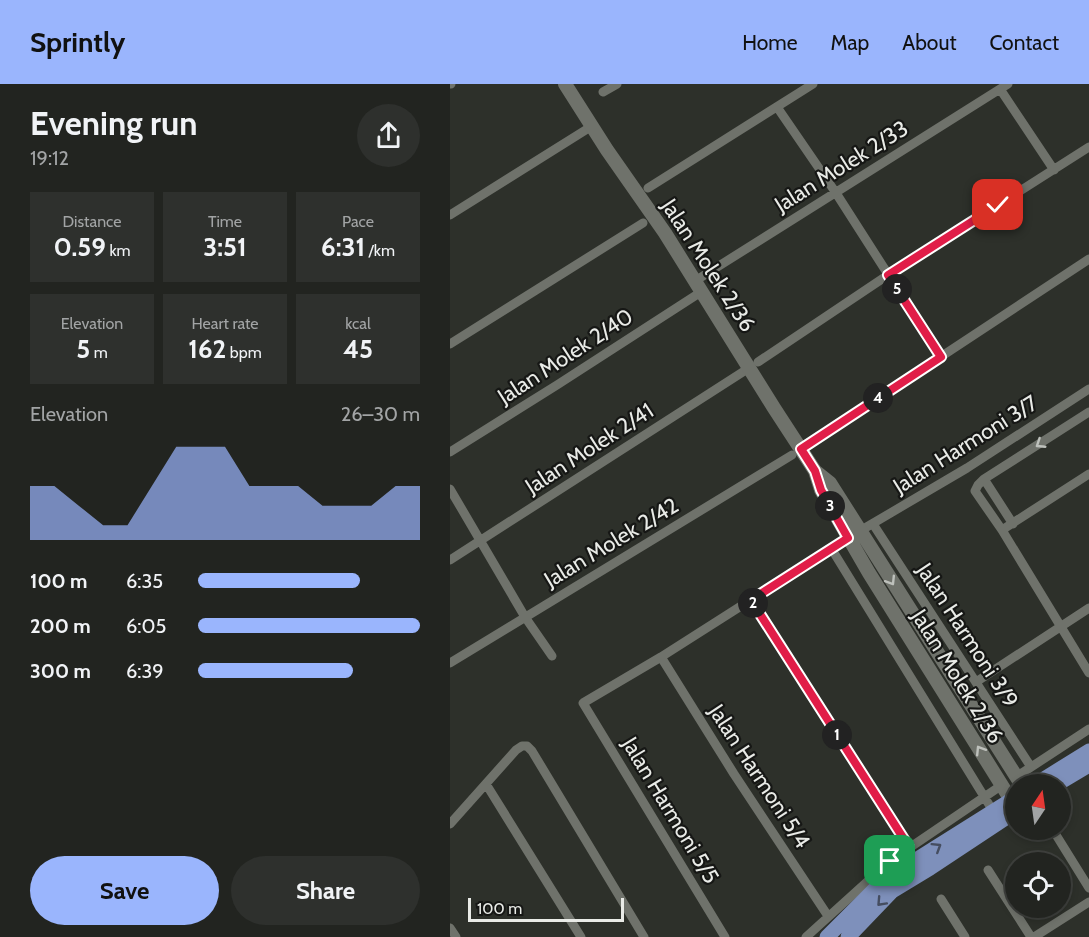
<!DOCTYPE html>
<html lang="en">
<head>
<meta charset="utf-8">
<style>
  :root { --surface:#222420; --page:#2e302d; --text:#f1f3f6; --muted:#a2a4a5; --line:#3f413e; --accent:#9ab5fd }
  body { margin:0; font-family:Cabin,sans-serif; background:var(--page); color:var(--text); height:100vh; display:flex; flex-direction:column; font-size:22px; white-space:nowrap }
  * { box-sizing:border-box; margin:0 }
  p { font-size:20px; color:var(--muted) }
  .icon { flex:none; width:33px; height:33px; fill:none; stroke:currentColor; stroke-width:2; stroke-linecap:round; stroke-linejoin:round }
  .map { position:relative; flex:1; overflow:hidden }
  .side { display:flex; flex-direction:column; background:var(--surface); width:450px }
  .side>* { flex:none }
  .needle { width:39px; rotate:13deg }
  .controls { position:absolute; left:555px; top:690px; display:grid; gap:12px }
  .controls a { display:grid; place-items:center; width:66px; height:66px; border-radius:50%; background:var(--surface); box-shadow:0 3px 9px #0003,0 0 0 2px var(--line); font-size:30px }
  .scale { position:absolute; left:18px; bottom:15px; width:156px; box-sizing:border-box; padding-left:6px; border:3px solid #e9ebe7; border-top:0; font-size:16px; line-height:21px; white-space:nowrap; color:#e9ebe7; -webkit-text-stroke:4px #161715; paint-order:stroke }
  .pin { position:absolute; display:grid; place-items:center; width:51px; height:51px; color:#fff; margin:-26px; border-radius:12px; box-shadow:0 3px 9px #0006 }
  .km { position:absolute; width:30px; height:30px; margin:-15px; border-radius:50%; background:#222; color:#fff; font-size:16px; line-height:30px; text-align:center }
  .round { display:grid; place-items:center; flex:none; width:63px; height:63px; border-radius:32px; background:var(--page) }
  .head { display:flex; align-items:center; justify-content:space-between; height:102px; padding:0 30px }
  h1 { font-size:33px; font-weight:800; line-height:45px }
  .stats { display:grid; grid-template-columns:repeat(3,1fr); gap:9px; height:102px; padding:6px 30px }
  .stats div { display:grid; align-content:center; border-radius:0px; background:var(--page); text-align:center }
  .stats b { font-size:26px; font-weight:800 }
  .stats small { font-size:16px; font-weight:400 }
  .stats p { font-size:16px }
  .chart { height:168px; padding:12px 30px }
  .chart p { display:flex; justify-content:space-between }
  .chart svg { width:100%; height:108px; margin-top:6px; fill:var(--accent); opacity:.7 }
  .button { display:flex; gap:12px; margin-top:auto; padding:12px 30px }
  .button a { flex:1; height:69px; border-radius:36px; background:var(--accent); color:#111; font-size:24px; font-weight:800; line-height:69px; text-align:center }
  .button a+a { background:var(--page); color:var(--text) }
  ul { padding:0 30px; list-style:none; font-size:20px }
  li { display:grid; grid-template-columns:96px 72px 1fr; align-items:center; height:45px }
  li i { height:15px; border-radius:8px; background:var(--accent) }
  header { display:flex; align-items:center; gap:36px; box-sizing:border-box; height:84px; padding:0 30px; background:var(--accent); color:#111 }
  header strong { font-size:28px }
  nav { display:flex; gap:33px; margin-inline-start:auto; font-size:21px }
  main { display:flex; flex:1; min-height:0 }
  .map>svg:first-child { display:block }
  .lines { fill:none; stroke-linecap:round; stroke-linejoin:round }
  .street { stroke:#6f726b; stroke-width:9 }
  .secondary { stroke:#6f726b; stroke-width:14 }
  .primary { stroke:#7e90bb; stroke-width:15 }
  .oneway { stroke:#bec1bc }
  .oneway2 { stroke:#454d60 }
  .route-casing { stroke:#fff; stroke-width:12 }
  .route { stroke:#e11d48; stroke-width:8 }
  .labels { text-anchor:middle; stroke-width:4.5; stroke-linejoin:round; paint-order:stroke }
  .street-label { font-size:22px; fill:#e9ebe7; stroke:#161715 }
</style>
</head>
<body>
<header>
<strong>Sprintly</strong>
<nav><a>Home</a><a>Map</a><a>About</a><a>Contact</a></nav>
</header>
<main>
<section class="side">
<div class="head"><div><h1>Evening run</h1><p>19:12</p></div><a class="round"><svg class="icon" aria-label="share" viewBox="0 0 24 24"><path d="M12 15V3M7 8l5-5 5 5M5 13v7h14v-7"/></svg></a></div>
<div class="stats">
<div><p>Distance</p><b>0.59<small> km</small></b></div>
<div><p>Time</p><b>3:51</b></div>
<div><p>Pace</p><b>6:31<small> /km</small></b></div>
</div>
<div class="stats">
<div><p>Elevation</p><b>5<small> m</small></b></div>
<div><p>Heart rate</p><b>162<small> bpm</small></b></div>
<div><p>kcal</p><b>45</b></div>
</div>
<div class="chart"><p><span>Elevation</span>26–30 m</p>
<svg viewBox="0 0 160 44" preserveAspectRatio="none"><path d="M0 44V22L10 22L20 30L30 38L40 38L50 22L60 6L70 6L80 6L90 22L100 22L110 22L120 30L130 30L140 30L150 22L160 22V44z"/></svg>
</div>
<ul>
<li><b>100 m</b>6:35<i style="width:73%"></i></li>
<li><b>200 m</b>6:05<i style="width:100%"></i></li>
<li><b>300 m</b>6:39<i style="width:70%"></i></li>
</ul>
<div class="button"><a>Save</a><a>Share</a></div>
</section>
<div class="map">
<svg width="639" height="853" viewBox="0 0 639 853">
  <rect width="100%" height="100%" fill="#2d302a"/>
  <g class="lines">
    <path class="street" d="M0 0H1
      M550 5 604 86
      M153 8 167 0
      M327 23 386 109 491 273
      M198 104 363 0
      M0 131 142 42
      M245 197 558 0
      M0 260 193 139
      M308 278 438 191 639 63
      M639 328 534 395 528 401 525 407 552 446 639 589
      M351 365 639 175
      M0 368 107 301 251 208
      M534 395 563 440
      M0 405 75 533 102 572
      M423 440 581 683
      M552 446 639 390
      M381 464 543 727
      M0 476 299 284
      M301 516 459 763
      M211 573 284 690 378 832
      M0 579 342 371
      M526 598 639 524
      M566 693 639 645
      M36 700 131 853
      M0 740 66 666 72 662H77L82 667 194 853
      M603 746 639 804
      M538 786 581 853
      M491 815 515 853
      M0 844 6 853
      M275 853 133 619 211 573 398 454 517 384 639 305
      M356 853 440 777 552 701
      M584 853 639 818"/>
    <path class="secondary" d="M115 0 157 66 215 149 324 324 365 387 380 399 571 700
      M365 387 371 406 419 489 566 724"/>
    <path class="primary" d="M586 700 639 667
      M607 700 639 681
      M377 853 434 796 566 713
      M398 853 442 807 480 784 566 727"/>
  </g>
  <defs><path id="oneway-chevron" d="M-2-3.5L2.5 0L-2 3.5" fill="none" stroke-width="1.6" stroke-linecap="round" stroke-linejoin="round" transform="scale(1.5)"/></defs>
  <g class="oneway">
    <use href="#oneway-chevron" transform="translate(590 360) rotate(147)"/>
    <use href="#oneway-chevron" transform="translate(441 497) rotate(58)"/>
    <use href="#oneway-chevron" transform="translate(530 666) rotate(-122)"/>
  </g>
  <g class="oneway2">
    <use href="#oneway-chevron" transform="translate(487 763) rotate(-32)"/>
    <use href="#oneway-chevron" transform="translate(431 818) rotate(133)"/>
  </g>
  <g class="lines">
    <g class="route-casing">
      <path id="route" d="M440 777 459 763 301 516 398 454 371 406 365 387 351 365 491 273 438 191 548 121"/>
    </g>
    <use href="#route" class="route"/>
  </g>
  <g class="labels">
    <g class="street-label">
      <text transform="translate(391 82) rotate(-32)" y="8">Jalan Molek 2/33</text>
      <text transform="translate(259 181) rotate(57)" y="8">Jalan Molek 2/36</text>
      <text transform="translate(115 272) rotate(-33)" y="8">Jalan Molek 2/40</text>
      <text transform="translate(515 360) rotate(-32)" y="8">Jalan Harmoni 3/7</text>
      <text transform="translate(139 364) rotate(-33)" y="8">Jalan Molek 2/41</text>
      <text transform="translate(161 458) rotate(-31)" y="8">Jalan Molek 2/42</text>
      <text transform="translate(518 551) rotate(57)" y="8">Jalan Harmoni 3/9</text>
      <text transform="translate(508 592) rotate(58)" y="8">Jalan Molek 2/36</text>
      <text transform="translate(310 692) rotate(57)" y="8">Jalan Harmoni 5/4</text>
      <text transform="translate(221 726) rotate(59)" y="8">Jalan Harmoni 5/5</text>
    </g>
  </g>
</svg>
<div class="controls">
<a><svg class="needle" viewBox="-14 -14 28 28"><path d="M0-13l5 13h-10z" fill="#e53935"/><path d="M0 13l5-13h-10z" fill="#a2a4a5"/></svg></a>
<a><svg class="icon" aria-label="locate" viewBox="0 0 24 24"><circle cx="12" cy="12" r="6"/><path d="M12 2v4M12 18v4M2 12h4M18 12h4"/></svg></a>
</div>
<div class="scale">100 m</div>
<div class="pin" style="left:440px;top:777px;background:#1e9e55"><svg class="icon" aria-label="arrive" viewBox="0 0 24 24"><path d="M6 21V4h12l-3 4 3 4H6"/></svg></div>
<div class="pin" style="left:548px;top:121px;background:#d93025"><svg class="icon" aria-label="check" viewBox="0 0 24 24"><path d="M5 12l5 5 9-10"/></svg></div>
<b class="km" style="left:387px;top:651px">1</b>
<b class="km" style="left:303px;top:519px">2</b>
<b class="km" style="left:380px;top:422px">3</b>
<b class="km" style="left:428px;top:314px">4</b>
<b class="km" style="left:447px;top:205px">5</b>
</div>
</main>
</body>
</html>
